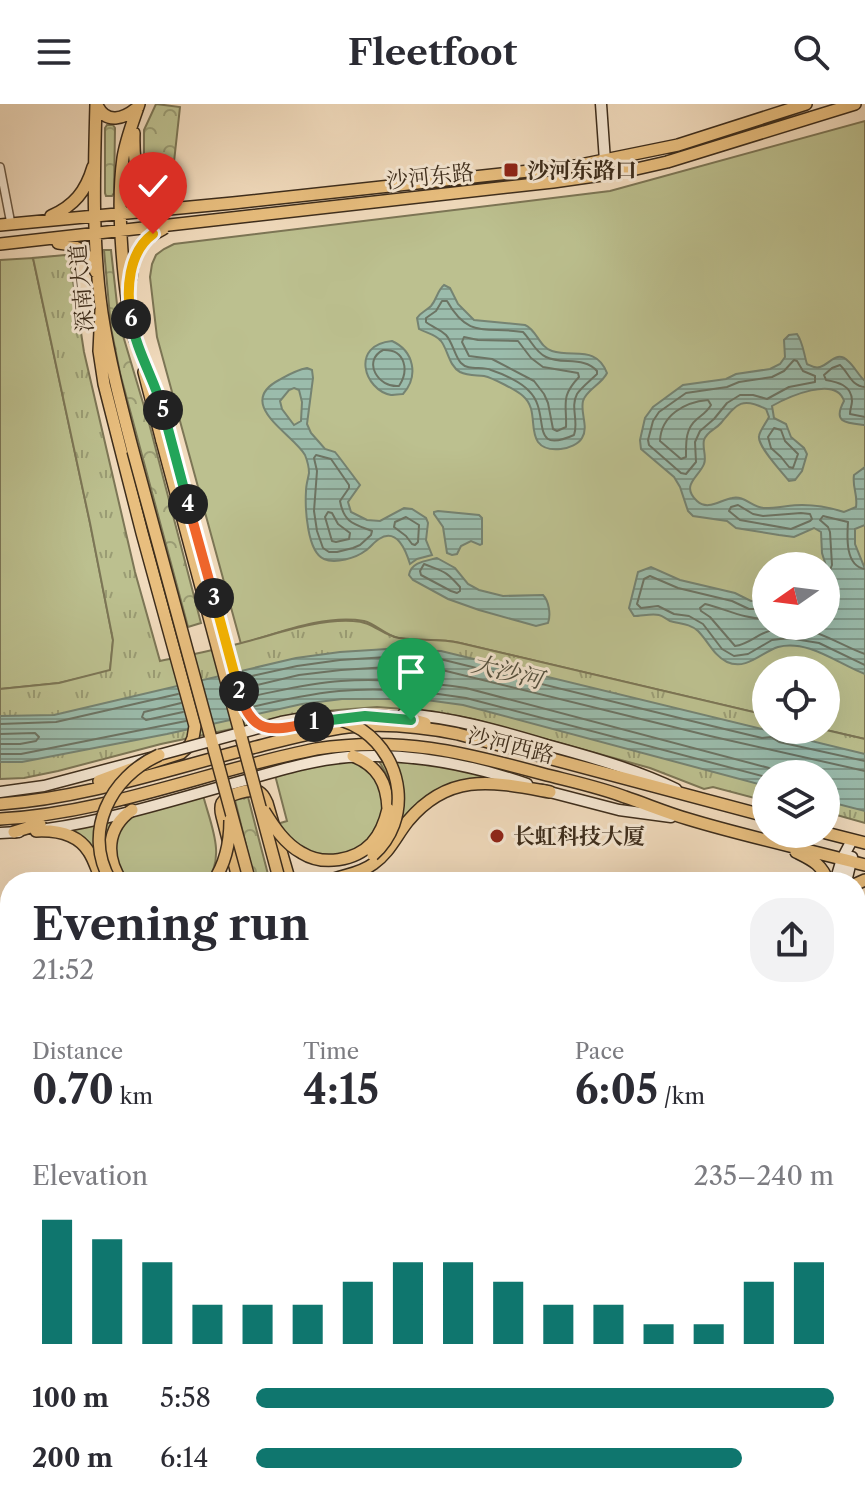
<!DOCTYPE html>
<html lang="en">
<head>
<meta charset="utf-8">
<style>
  :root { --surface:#fff; --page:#f2f2f3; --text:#2b2b33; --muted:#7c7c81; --accent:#0f766e }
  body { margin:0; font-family:"Libre Caslon Text","Noto Serif SC",serif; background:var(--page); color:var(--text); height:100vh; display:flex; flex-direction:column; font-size:30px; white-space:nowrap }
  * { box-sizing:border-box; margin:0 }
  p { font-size:26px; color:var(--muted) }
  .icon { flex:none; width:44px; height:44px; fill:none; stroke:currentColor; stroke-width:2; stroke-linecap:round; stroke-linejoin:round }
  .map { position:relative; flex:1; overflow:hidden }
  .drawer { position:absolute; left:0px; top:768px; width:866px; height:634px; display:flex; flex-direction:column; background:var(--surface); border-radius:32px 32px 0 0; box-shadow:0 8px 32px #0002 }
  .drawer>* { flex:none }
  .needle { width:52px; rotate:256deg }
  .fabs { position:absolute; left:752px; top:448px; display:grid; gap:16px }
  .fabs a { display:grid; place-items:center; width:88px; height:88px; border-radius:50%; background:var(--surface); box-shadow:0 8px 32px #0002; font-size:40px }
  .pin { position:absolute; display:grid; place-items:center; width:68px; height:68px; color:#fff; margin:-82px -34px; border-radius:50% 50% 50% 0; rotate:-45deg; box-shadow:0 0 8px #0007 }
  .pin .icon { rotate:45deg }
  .km { position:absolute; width:40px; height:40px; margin:-20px; border-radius:50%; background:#222; color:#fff; font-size:22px; line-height:40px; text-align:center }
  .round { display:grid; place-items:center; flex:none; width:84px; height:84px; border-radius:32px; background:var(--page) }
  .head { display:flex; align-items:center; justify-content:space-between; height:136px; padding:0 32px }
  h1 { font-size:44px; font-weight:700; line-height:60px }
  .figures { display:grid; grid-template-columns:repeat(3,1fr); gap:12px; height:136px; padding:8px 32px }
  .figures div { display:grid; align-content:center }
  .figures b { font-size:40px; font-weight:700 }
  .figures small { font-size:22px; font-weight:400 }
  .figures p { font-size:22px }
  .chart { height:224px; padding:16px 32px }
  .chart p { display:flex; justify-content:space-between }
  .chart svg { width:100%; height:144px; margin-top:8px; stroke:var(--accent); stroke-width:6 }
  ul { padding:0 32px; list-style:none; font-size:26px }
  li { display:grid; grid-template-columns:128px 96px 1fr; align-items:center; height:60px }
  li i { height:20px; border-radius:10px; background:var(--accent) }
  header { display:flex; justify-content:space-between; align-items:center; height:104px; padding:0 32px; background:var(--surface); font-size:36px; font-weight:700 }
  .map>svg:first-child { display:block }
  .green { fill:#bcc08f; stroke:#7c7656; stroke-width:2; fill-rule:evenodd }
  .forest { fill:url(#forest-crowns); stroke:#7c7656; stroke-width:2 }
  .park { fill:url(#park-tufts); stroke:#7c7656; stroke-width:2 }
  .water { fill:url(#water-rules); stroke:#758372; stroke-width:2; fill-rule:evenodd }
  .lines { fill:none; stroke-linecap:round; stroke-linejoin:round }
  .shore { stroke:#6c7464; stroke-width:2 }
  .street-casing { stroke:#6a5844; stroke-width:10 }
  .secondary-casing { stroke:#3d2d1c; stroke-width:13 }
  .primary-casing { stroke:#3d2d1c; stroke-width:14 }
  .street { stroke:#f6e8d4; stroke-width:7 }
  .secondary { stroke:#f6e8d4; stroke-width:10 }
  .primary { stroke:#e8be7e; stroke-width:11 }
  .secondary-bridge-casing { stroke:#3d2d1c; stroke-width:13; stroke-linecap:butt }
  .primary-bridge-casing { stroke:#3d2d1c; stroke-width:14; stroke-linecap:butt }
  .secondary-bridge { stroke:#f6e8d4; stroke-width:10 }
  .primary-bridge { stroke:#e8be7e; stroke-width:11 }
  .split-1-casing { stroke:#fff; stroke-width:16 }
  .split-2-casing { stroke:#fff; stroke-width:16 }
  .split-3-casing { stroke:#fff; stroke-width:16 }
  .split-4-casing { stroke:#fff; stroke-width:16 }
  .split-5-casing { stroke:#fff; stroke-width:16 }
  .split-6-casing { stroke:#fff; stroke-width:16 }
  .split-7-casing { stroke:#fff; stroke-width:16 }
  .split-1 { stroke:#22a559; stroke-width:10 }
  .split-2 { stroke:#f0652b; stroke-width:10 }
  .split-3 { stroke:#f5b400; stroke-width:10 }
  .split-4 { stroke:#f0652b; stroke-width:10 }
  .split-5 { stroke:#22a559; stroke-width:10 }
  .split-6 { stroke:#22a559; stroke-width:10 }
  .split-7 { stroke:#f5b400; stroke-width:10 }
  .poi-dot { fill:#8f2418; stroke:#f6e8d4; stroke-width:3 }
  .labels { text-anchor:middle; stroke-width:6; stroke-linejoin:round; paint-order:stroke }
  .poi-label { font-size:22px; font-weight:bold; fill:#3d2d1c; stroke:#f6e8d4; text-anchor:start }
  .street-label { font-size:22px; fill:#3d2d1c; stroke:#f6e8d4 }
  .water-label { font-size:24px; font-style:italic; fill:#545140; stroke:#f6e8d4 }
</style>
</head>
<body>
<header><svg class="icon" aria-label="menu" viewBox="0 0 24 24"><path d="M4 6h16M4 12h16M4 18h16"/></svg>Fleetfoot<svg class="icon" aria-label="search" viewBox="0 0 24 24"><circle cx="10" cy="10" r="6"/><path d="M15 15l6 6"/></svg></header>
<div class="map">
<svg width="865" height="1401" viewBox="0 0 865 1401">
  <defs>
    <pattern id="forest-crowns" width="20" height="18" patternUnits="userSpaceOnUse" patternTransform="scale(2)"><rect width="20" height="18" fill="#bcc08f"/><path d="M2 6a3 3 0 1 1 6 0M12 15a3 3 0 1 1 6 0" fill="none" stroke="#9a9c74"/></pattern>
    <pattern id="park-tufts" width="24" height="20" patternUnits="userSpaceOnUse" patternTransform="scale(2)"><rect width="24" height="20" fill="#bcc08f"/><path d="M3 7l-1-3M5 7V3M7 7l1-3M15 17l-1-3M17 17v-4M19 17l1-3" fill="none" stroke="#9a9c74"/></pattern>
    <pattern id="water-rules" width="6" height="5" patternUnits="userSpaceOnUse" patternTransform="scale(2)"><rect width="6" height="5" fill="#9bbcac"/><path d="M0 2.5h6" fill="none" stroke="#80998b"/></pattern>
  </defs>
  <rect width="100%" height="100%" fill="#f1dbbd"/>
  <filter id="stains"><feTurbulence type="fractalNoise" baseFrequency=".0025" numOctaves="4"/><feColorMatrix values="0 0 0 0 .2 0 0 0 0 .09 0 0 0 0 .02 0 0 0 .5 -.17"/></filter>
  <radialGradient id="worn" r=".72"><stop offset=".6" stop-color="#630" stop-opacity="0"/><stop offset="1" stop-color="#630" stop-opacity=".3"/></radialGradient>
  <path class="green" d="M865 17V635L826 626V566H766V611L460 539C439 534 418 538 398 534 385 531 376 520 364 517 324 510 279 529 241 540L157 233 150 173 152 160 156 151 164 145 174 140 610 87ZM766 462H826V522H766Z
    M33 154 90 419 113 536 110 567 59 579 0 585V156Z
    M377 654H396L500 673C443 673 424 692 387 731 389 725 393 718 394 712 397 691 388 671 377 654Z
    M345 657 357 658 378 673 384 700 381 713 369 736 352 749 319 753 298 741 277 720 287 717 275 671 330 658Z
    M203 691C210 719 227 753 206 778H129L118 760 115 745 119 727 132 711Z
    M113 714 109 726 111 768 66 726Z
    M87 1392 97 1393 109 1401C101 1401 95 1397 86 1398L87 1401H55Z"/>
  <path class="forest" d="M156 0 180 3 174 58 177 82H156L147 73 144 58V26Z
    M107 21H113L115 24 114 89 112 92H106L105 89V24Z
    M104 146H111L119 218 149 319 201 519 188 523 120 269 111 224Z
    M248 693 270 778H255L235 696Z"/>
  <path class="park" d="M65 151 70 157 84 248 135 468 160 557C188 551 217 546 245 538 280 529 316 515 353 517 373 517 381 531 399 534 419 537 440 534 460 539L766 611V626H826L865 635V719L826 708V670H766V697L713 683 704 685 650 664 473 615 431 607 377 603 312 608 161 640 58 667 24 674 0 675V585L59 579 110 566 113 536 90 419 33 154Z"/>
  <path class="water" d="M444 181 450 184 458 200 474 216 525 221C537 226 539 243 552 247 574 254 596 241 607 269 602 280 586 286 583 297 580 309 589 323 582 334 575 346 547 350 538 338 529 325 538 305 523 292 516 286 493 274 484 272 476 271 468 272 460 268 449 262 448 246 441 237 435 230 426 229 419 225L417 214C421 208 426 207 431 202 437 195 437 187 444 181Z
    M797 230C803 238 804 251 807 260 811 262 815 265 820 263 830 260 837 246 848 257 855 263 858 271 865 277V321C846 319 832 319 844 297 836 271 788 293 772 302L774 314 786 320 791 333 804 344 807 350 802 367 795 376 789 377C782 368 757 342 759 332 760 326 766 319 769 313L766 305C741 292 736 301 721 319 715 326 707 327 704 336 702 344 707 353 704 360 699 373 680 381 697 397 708 407 720 396 732 394 745 391 752 404 765 404 778 404 790 401 802 401 816 401 832 404 844 408L856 403C858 390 852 383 854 371L865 363V421L855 425V440L865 465V570C838 560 808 535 778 543 762 548 746 567 727 558 714 552 708 537 698 527 689 519 680 520 670 517 666 515 663 512 659 511 652 509 642 512 634 512L629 504 638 468 651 463 680 476 735 489 751 497H766V522H826V462L822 449 821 428 814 424 794 433 779 431 736 424 727 417 693 412 688 407 680 383 674 373 641 345 640 336 645 314 653 303 683 281 726 275 736 270 770 265 780 260 785 253 784 236 789 231Z
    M392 237C414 247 419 272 403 290 402 290 392 291 391 291 364 286 350 241 392 237Z
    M307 264 312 266 313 274 307 320 311 329 319 338 325 345 335 348 339 353 360 381 348 398 351 408 367 416 380 417 404 404 412 405 426 414 428 419 426 436 432 451 417 455 410 460C406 447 397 423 379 435 374 438 370 444 365 447 356 454 335 460 324 455 307 448 305 404 306 387 306 381 308 375 309 369 309 364 307 356 305 351 293 330 234 300 279 276 288 271 296 266 307 264ZM294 284 299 286 302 298 301 317 294 321 282 305 280 297 289 286Z
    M438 407 479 411 482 414V440L480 441 471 437 461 442 457 450 452 451 447 449 443 423 434 410V408Z
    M437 454 455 464 468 480 479 486 503 492 543 491C549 497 551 511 548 519L536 522 479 506 448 495 413 476 409 471C411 458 426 457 437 454Z
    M387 545 441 547 865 650V707L826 697V670H766V682L463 601 419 595H342L302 600 167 630 22 658H0V612L54 611 296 554 340 548Z"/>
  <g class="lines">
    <path class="shore" d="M442 197H447C469 236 487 222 523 228 531 236 535 248 546 253 562 261 584 252 597 267V270C591 276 582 283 577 290 570 303 579 318 574 331 527 352 552 309 529 287 521 278 503 270 491 266 482 262 468 267 461 259 455 253 453 239 446 231 440 225 432 223 426 218V214L436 207Z
      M464 233 478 236 518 237 531 254 543 263 578 269 579 273C560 293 567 300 566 323L557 327 553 325 548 299 544 290 534 277 492 255 469 252 462 238Z
      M383 246C406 245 409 267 399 282 378 284 362 257 383 246Z
      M794 256 797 257 803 267 815 272V278L789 283 767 295 753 291H740L727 299 714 315 700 327 695 338 696 358 686 370 681 369 649 341 648 336 653 317 659 308 686 289 727 283 739 278 772 273 784 267Z
      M865 283C851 282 849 269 840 261L832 264 824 271 826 276C837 278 852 281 852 297 852 301 850 305 850 310L865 313
      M708 296 711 301C707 308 703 310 697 315 685 325 686 339 686 353L681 355 660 337C661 311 685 298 708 296Z
      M774 324 781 326 785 337 798 350 793 364 789 363 781 353 771 344 768 333Z
      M316 351 331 355 349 381V384L340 397C344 419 354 420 372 427L371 431 360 441 353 444 337 448H329L323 444 317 427 314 407 317 367 314 354Z
      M738 401 753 410 763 412 801 409 810 410 812 415 810 417 791 425 740 416 729 407 731 403Z
      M328 408 332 409 338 420 350 429 349 435 336 438 332 437 325 413Z
      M406 413 419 421 418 438 415 441 412 440 406 432 394 423 395 418Z
      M424 460C444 468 445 466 460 483V487L457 489 451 487 421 471 420 467Z
      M826 469 830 466 832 461 830 428 828 423 820 416 823 412 848 418C847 433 845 462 865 465
      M766 505H749L732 497 678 484 650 472 644 475 637 500 641 504 658 502 674 510 689 512 703 520 722 545 734 552 748 550 772 536 788 534 819 539 865 561
      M766 515C744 515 726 505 705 500L700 504 701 507 710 513 735 542C749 540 756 531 769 527 804 514 834 539 865 550
      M243 574 297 562 340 556 387 553 440 555 712 622 762 634 771 633 779 638 865 657
      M245 584 299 571 341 566 388 563 438 565 710 632 865 667
      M248 593C279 587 309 579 341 577 383 574 424 578 466 584L769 664 779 670
      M181 599 144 608 142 613 146 616 183 608
      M252 603C281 596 310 590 339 587 381 583 424 587 466 594L766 673
      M0 620 56 618 178 590
      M0 630 35 629 39 633 36 637 20 640H0
      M0 650H21L186 617"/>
    <g class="street-casing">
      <path id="street" d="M0 63 11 120
        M0 1098 10 1096
        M0 1351 10 1349
        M590 1396 605 1392
        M287 1401 300 1397 305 1392"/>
    </g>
    <g class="secondary-casing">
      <path id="secondary" d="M601 0 605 57 608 70
        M403 610C452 613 500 627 547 641 591 653 634 665 676 685
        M542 686 619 706 671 713
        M0 688 44 682 150 654
        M47 725C111 716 180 694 242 677 277 667 312 656 348 653 410 648 469 660 527 680
        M0 729 19 728
        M835 778 842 755 852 736
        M846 778 852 753
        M856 882 865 885
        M0 914 10 949
        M2 942 10 971
        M856 1227 865 1225
        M0 1257 10 1254
        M856 1359 865 1392
        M228 1392 231 1401
        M410 1392 413 1401
        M466 1392 468 1401
        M588 1392 591 1401
        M727 1392 729 1401
        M854 1392 856 1401
        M144 1401V1392
        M154 1401 155 1392"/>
    </g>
    <g class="primary-casing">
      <path id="primary" d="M96 0C94 69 92 140 102 209 109 255 121 301 133 347
        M97 1C106 21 124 15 138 3
        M134 29C133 59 136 94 171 102
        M51 112C74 102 86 87 93 63
        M0 121 233 99 575 62 678 41 806 0
        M58 139C80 141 87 148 96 168
        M0 140 553 78 623 68 667 58 855 0
        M131 174C133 150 141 136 163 125
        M133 229 158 291 240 593C244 605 249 617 262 622 283 629 304 619 324 616 358 611 392 610 425 619
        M135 236C123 188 116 103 123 54 126 35 133 18 139 0
        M144 268 162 337
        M353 652C378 662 387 679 388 705
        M99 677 131 665 181 649 190 641 193 634 195 622 142 429 104 280 99 247 101 206
        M0 700C85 694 169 665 252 644 283 636 315 627 348 623 383 619 423 623 458 630L766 712
        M0 715C109 709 210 666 316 645 399 632 463 648 543 670 570 677 599 683 625 693 646 700 667 709 688 715 747 733 806 745 865 761
        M36 727C56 726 77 729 89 748 95 757 97 768 103 778
        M14 728 40 720
        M826 729 865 739
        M796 748C812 756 822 760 828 778
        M122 778C105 753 106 724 132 706
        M239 778 222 712C221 708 220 703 222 699 227 690 251 684 259 688 264 691 265 695 267 699L290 778
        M327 778C342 771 360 770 373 760 389 749 396 732 408 717 450 667 494 678 550 688
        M856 780 865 776
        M422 1392 425 1401
        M457 1392 459 1401"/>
    </g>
    <use href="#street" class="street"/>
    <use href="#secondary" class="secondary"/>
    <use href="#primary" class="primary"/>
    <g class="secondary-bridge-casing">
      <path id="secondary-bridge" d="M159 651 281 618 320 611"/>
    </g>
    <g class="primary-bridge-casing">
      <path id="primary-bridge" d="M162 337 280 778
        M133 347 250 778
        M320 611C335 614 349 617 362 626 404 655 412 716 373 751
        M264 707C274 723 285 740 302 749 323 762 355 757 372 739 381 729 385 718 388 705
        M111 778C82 728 110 673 159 651
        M213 778C226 759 230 738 230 716"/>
    </g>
    <use href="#secondary-bridge" class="secondary-bridge"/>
    <use href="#primary-bridge" class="primary-bridge"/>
  </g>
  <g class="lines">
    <g class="split-1-casing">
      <path id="split-1" d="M314 618 365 612 411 616"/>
    </g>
    <g class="split-2-casing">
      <path id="split-2" d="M239 587C252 635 275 626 314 618"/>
    </g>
    <g class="split-3-casing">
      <path id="split-3" d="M214 494 239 587"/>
    </g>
    <g class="split-4-casing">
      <path id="split-4" d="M188 400 214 494"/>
    </g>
    <g class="split-5-casing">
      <path id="split-5" d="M163 306 188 400"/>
    </g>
    <g class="split-6-casing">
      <path id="split-6" d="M131 215C136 246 154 275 163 306"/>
    </g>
    <g class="split-7-casing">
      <path id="split-7" d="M131 215C126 186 128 148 153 130"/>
    </g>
    <use href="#split-1" class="split-1"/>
    <use href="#split-2" class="split-2"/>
    <use href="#split-3" class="split-3"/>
    <use href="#split-4" class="split-4"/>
    <use href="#split-5" class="split-5"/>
    <use href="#split-6" class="split-6"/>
    <use href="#split-7" class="split-7"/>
  </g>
  <g class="poi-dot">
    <rect x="503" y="58" width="16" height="16" rx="4"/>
    <circle cx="497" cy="732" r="8"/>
  </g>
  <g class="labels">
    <g class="poi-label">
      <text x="527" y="74">沙河东路口</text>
      <text x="513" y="740">长虹科技大厦</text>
    </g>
    <g class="street-label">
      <text transform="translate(430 72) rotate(-6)" y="8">沙河东路</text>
      <text transform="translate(81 184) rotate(-95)" y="8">深南大道</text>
      <text transform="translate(511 641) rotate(14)" y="8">沙河西路</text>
    </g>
    <g class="water-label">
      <text transform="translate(507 568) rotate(14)" y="8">大沙河</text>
    </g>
  </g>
  <rect width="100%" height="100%" filter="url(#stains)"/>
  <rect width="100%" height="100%" fill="url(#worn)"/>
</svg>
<div class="fabs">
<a><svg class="needle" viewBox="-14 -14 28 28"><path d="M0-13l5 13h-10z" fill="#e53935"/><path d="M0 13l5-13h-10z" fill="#7c7c81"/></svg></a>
<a><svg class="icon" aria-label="locate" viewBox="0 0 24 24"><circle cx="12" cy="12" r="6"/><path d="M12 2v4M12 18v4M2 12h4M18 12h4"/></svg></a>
<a><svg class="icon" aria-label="layers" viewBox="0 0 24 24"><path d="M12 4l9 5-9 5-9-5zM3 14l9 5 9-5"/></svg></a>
</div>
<div class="pin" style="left:411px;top:616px;background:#1e9e55"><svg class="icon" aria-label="arrive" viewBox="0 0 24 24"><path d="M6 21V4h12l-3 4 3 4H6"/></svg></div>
<div class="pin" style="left:153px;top:130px;background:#d93025"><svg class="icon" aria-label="check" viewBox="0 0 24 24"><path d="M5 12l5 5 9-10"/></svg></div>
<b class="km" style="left:314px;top:618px">1</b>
<b class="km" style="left:239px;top:587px">2</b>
<b class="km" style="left:214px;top:494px">3</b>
<b class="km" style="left:188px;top:400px">4</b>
<b class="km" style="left:163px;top:306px">5</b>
<b class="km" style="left:131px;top:215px">6</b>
<section class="drawer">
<div class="head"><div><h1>Evening run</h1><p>21:52</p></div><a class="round"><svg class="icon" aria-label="share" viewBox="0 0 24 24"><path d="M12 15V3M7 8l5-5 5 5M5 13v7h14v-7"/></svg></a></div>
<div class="figures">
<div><p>Distance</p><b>0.70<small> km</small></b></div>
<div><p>Time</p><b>4:15</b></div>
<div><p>Pace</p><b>6:05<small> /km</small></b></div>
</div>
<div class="chart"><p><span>Elevation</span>235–240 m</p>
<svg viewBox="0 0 160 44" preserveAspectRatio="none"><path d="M5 44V6M15 44V12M25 44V19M35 44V32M45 44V32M55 44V32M65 44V25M75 44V19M85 44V19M95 44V25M105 44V32M115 44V32M125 44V38M135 44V38M145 44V25M155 44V19"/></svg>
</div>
<ul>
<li><b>100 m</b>5:58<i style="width:100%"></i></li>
<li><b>200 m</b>6:14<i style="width:84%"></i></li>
</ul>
</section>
</div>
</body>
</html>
